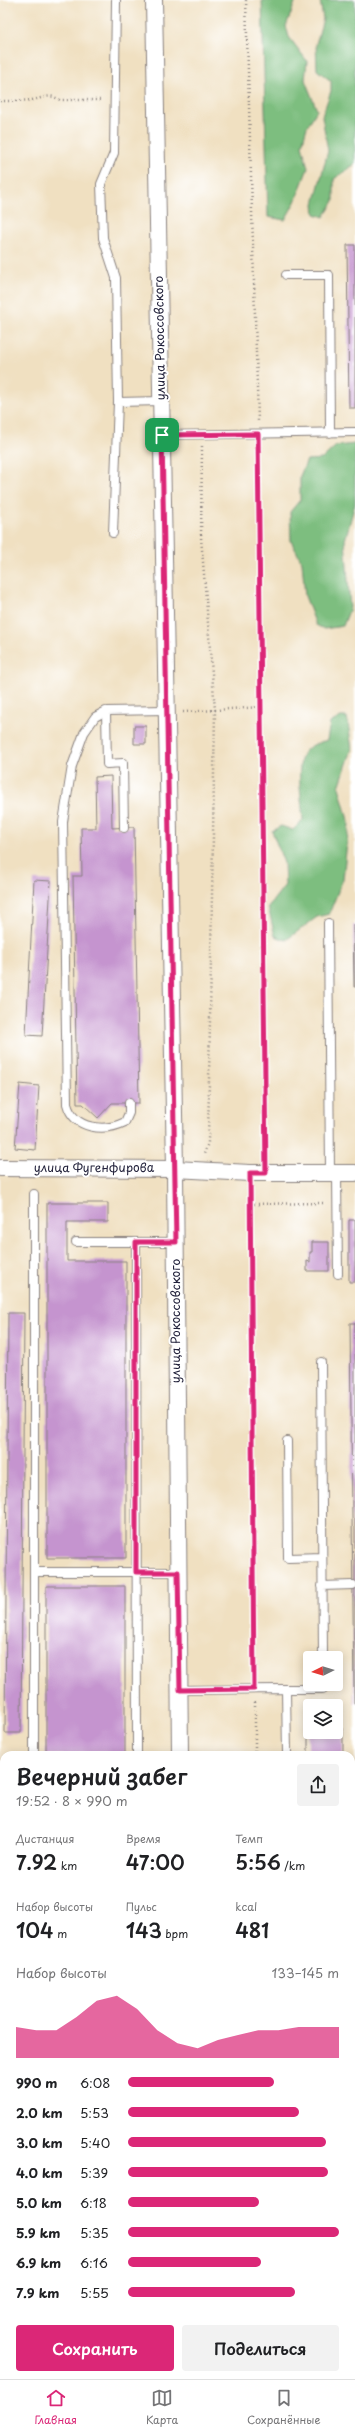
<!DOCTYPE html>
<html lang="ru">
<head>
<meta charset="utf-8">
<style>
  :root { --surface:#fff; --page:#f2f2f2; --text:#202124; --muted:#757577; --line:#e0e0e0; --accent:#db2777 }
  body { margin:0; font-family:"Playpen Sans",sans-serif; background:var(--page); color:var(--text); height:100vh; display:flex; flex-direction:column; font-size:15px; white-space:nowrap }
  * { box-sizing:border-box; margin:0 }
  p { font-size:13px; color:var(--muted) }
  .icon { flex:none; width:22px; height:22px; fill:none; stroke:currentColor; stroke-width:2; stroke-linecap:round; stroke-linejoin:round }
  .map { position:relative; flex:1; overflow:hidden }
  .details { position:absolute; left:0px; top:1751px; width:355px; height:628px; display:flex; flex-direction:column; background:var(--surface); border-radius:12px 12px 0 0; box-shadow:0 2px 10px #0003 }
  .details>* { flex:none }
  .needle { width:26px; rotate:265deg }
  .fabs { position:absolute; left:303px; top:1651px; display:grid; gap:8px }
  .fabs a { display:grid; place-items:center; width:40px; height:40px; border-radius:4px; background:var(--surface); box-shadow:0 2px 10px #0003; font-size:20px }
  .pin { position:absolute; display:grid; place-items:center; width:34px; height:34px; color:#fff; margin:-17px; border-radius:8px; box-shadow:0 2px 6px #0006 }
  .round { display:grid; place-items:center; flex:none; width:42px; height:42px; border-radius:4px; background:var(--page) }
  .overview { display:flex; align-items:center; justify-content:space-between; height:68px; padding:0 16px }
  h1 { font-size:22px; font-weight:600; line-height:30px }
  .figures { display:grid; grid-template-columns:repeat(3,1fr); gap:6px; height:68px; padding:4px 16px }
  .figures div { display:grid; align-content:center }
  .figures b { font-size:20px; font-weight:600 }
  .figures small { font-size:11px; font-weight:400 }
  .figures p { font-size:11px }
  .chart { height:112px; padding:8px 16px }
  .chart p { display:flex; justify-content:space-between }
  .chart svg { width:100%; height:72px; margin-top:4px; fill:var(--accent); opacity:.7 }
  .action { display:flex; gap:8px; margin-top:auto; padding:8px 16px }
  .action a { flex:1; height:46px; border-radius:4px; background:var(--accent); color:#fff; font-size:16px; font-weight:600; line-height:46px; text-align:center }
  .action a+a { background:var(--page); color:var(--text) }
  ul { padding:0 16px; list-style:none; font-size:13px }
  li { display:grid; grid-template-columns:64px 48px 1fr; align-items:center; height:30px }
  li i { height:10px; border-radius:5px; background:var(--accent) }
  .menu { display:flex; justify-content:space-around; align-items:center; height:56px; border-top:1px solid var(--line); background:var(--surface); font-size:11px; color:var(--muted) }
  .menu a { display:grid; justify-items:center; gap:2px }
  .menu .current { color:var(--accent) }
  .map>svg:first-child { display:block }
  .forest { fill:#7dbe7f; stroke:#50705d }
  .building { fill:#c594cf }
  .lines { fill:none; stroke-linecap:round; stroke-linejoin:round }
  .service-casing { stroke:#89817e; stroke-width:10 }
  .minor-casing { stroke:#89817e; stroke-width:18 }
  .path { stroke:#89817e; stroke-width:2.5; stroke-dasharray:1 3; stroke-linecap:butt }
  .service { stroke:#fff; stroke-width:8 }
  .minor { stroke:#fff; stroke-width:16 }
  .route-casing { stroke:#fff; stroke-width:8 }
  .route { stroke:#db2777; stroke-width:5 }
  .labels { text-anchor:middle; stroke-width:4; stroke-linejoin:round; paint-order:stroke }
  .street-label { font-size:12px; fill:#22223b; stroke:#fff }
</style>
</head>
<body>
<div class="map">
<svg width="355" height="2379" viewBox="0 0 355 2379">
  <rect width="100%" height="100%" fill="#fff"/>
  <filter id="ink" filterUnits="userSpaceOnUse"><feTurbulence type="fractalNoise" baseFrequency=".025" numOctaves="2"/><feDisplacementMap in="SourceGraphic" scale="8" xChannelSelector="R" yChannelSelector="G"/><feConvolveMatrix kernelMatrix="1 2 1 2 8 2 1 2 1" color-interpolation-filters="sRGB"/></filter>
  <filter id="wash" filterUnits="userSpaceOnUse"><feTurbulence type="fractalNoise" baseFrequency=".012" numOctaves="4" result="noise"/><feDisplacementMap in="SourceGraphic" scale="16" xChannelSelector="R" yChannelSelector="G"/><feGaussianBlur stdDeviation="0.9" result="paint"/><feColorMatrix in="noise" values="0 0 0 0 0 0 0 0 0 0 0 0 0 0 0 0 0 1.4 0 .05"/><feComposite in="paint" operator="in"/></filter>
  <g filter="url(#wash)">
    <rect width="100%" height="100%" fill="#f0e0c1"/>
    <path class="forest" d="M262 0H296L286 26 289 37 307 61 305 80 317 110 307 127 302 145 308 168 295 202 285 220 268 217Z
      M320 0H355V164L334 179V201L324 217 315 214 314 204 328 151 322 116 331 91V81L317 70 316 44 323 19Z
      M355 444V504L345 540 350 608 343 626 324 629 316 625 305 596 302 562 291 541 290 512 300 500V476L307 460 322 459 336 446Z
      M341 717H347L352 749 339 787 349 824 343 879 329 914 317 917 286 940 275 936 268 907 285 885 284 863 272 831 281 826 293 830 303 820C302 803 296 768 303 754 308 745 319 743 327 740L330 723Z"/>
    <g id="blocks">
      <path class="building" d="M347 245H355V408H349Z
        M134 726H146V744H134Z
        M111 776 112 828 134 827 139 1103H112L98 1118 83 1104H77L73 876H82L81 828H96L95 777Z
        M34 880 51 881 42 1036 26 1035Z
        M353 925H355V987H354Z
        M20 1084 39 1086 35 1150 15 1148Z
        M47 1203H108V1222H67V1261H126V1558H47Z
        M349 1220H355V1282H349Z
        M312 1242H329V1271H307V1261L310 1262V1252H312Z
        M8 1313H24L21 1733H5Z
        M350 1323H355V1704H354Z
        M46 1586H125V1755H46Z
        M310 1729V1732H336V1729H343V1755H308V1730Z
        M91 2375H139V2379H91Z"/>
    </g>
  </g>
  <g filter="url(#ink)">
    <use href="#blocks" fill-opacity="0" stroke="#89817e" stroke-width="1"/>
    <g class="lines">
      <g class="service-casing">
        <path id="service" d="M286 275H329L330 433
          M118 402 161 401
          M162 435 355 432
          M113 533 118 402 116 278 103 238 101 184 114 153 116 0
          M106 711 95 717 84 733 72 766 63 822 67 1104C74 1130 105 1132 125 1122L129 1113V1103
          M124 828 123 763 107 764 106 711 167 710
          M328 923 330 1173
          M337 1173 338 1274
          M34 1194V1755
          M76 1242H176
          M136 1242 137 1755
          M321 1362 323 1658
          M287 1441 288 1558 322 1557
          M34 1572H178
          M322 1586 353 1585
          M286 1689H323V1684
          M180 1690 286 1689 287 1755
          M351 1935 355 1931
          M351 2281H355
          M59 2379V2375"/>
      </g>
      <g class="minor-casing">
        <path id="minor" d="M154 0 175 1169 180 1755
          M0 1168 175 1169 250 1173H355
          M186 2375V2379"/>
      </g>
      <path class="path" d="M246 0 258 421
        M0 101C11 101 22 101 32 100 44 98 49 93 60 100H101
        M202 446 201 537 215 710 208 1143 204 1154
        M259 446 266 1155
        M183 712 261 707
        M250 1190 254 1677
        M250 1204 324 1203
        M255 1702V1755
        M260 2375V2379"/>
      <use href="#service" class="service"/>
      <use href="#minor" class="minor"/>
    </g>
  </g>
  <g class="lines" filter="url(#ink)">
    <g class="route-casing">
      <path id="route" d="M258 434 266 1173H250L254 1689 180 1690 178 1572H136V1242H176L162 435Z"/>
    </g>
    <use href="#route" class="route"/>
  </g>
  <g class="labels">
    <g class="street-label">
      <text transform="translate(160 338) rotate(-91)" y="4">улица Рокоссовского</text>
      <text x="94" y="1172">улица Фугенфирова</text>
      <text transform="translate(176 1321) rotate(-90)" y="4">улица Рокоссовского</text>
    </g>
  </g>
</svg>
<div class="fabs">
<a><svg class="needle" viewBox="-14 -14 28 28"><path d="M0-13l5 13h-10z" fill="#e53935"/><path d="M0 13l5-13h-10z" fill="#757577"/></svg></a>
<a><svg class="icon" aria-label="layers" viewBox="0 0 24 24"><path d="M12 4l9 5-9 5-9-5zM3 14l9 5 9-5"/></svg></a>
</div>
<div class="pin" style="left:162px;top:435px;background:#1e9e55"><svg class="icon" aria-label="arrive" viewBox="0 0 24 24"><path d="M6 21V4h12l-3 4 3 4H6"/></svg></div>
<section class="details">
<div class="overview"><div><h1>Вечерний забег</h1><p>19:52 · 8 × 990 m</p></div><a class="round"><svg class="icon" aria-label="share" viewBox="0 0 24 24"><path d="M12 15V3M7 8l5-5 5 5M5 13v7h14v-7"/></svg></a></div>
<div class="figures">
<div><p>Дистанция</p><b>7.92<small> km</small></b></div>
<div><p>Время</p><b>47:00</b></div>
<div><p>Темп</p><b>5:56<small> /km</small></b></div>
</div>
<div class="figures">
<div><p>Набор высоты</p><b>104<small> m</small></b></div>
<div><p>Пульс</p><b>143<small> bpm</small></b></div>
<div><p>kcal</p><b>481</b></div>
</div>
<div class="chart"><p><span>Набор высоты</span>133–145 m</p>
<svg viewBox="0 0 160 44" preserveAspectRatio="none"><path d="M0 44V25L10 27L20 27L30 19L40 9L50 6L60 14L70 27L80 35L90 38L100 33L110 30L120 27L130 27L140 25L150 25L160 25V44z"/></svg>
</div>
<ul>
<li><b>990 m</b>6:08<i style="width:69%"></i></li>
<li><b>2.0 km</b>5:53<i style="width:81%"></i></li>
<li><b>3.0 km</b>5:40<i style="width:94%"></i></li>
<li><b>4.0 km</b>5:39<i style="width:95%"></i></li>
<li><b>5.0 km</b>6:18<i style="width:62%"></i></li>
<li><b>5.9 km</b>5:35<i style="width:100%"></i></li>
<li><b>6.9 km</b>6:16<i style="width:63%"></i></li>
<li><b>7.9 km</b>5:55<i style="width:79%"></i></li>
</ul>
<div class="action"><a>Сохранить</a><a>Поделиться</a></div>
</section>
</div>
<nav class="menu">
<a class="current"><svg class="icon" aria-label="home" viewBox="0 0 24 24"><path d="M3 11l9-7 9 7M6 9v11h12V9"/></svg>Главная</a>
<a><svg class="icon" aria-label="map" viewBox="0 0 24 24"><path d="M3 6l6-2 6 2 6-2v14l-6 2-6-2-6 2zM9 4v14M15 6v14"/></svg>Карта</a>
<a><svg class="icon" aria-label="saved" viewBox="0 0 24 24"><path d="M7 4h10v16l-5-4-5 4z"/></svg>Сохранённые</a>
</nav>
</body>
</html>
